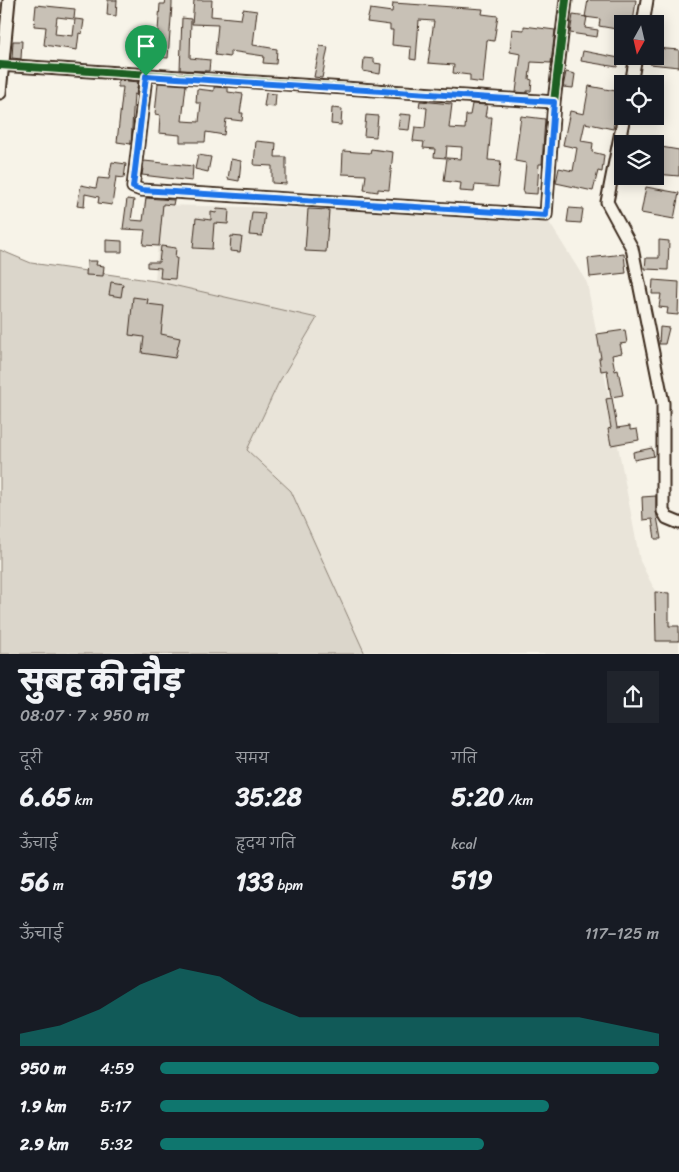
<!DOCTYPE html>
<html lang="hi">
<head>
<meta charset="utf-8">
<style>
  :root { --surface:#171b24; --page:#20242c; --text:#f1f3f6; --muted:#9ea1a6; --accent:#0f766e }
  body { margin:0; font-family:Sriracha,"Playpen Sans Deva",sans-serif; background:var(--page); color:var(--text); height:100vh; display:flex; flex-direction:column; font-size:19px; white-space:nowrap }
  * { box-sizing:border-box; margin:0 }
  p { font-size:16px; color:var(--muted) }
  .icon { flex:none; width:28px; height:28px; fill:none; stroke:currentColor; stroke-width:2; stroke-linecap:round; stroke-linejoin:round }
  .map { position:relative; height:654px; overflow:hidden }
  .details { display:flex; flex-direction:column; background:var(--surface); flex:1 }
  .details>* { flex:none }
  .needle { width:32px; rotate:188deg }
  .fabs { position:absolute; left:614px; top:15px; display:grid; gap:10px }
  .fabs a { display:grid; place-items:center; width:50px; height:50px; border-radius:0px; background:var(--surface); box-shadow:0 2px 12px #0003; font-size:25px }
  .pin { position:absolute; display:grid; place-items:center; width:42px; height:42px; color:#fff; margin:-51px -21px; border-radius:50% 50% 50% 0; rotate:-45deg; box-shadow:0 0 5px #0007 }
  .pin .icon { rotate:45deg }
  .round { display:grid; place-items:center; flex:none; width:52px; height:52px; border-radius:0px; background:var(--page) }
  .head { display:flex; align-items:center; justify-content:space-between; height:85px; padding:0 20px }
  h1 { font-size:28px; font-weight:800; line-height:38px }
  .metrics { display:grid; grid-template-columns:repeat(3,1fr); gap:8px; height:85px; padding:5px 20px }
  .metrics div { display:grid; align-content:center }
  .metrics b { font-size:25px; font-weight:800 }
  .metrics small { font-size:14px; font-weight:400 }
  .metrics p { font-size:14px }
  .chart { height:140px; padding:10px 20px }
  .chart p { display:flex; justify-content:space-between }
  .chart svg { width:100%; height:90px; margin-top:5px; fill:var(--accent); opacity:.7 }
  ul { padding:0 20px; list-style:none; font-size:16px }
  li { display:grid; grid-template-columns:80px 60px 1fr; align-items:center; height:38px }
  li i { height:12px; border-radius:6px; background:var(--accent) }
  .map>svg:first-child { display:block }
  .built { fill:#e9e4d9 }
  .green { fill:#dbd6cb; stroke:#8b8074 }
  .building { fill:#c8c1b6; stroke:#3b2a1e }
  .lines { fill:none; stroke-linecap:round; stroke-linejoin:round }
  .minor-casing { stroke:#3b2a1e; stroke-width:15 }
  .minor { stroke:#f7f3e8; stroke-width:11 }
  .cycleway-casing { stroke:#f7f3e8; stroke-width:11 }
  .cycleway { stroke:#1b5e20; stroke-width:8 }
  .route-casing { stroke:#fff; stroke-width:10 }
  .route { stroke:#1a73e8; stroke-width:6 }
</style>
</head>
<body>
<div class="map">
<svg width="679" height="655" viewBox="0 0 679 655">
  <rect width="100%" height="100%" fill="#f7f3e8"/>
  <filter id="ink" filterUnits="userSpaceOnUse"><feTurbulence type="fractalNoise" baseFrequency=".02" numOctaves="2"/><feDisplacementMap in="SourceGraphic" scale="10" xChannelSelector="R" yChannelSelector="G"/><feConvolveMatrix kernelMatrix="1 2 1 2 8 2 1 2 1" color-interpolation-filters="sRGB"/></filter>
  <g filter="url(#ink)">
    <path class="built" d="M161 205 544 214 587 283 640 561 679 638V654H365L291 491 246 450 278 384 317 318 155 281Z"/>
    <path class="green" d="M0 250 31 263 155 281 317 318 278 384 247 450 291 491 365 654H0Z"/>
    <path class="building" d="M108 0H117L116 16 107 15Z
      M166 0H172V5L168 58 156 57 160 4H165Z
      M194 0H212L211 16 241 19 243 9 257 11 253 45 277 49 276 64 263 63 264 56 230 51V57L215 55 218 25 192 24Z
      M588 0H636L633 23 622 22V30L599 26 600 19 585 17Z
      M393 3 483 9 482 14 498 16 494 41 487 40 483 83 470 81V75L453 73 454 65 428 63 434 21 419 20 416 60 410 59 411 47 392 45 393 30H390V25L367 22 370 9 392 12Z
      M36 5 75 9 74 19 57 17 55 34 73 36 75 19 84 20 82 34 79 33 77 50 44 45 46 27 34 26Z
      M573 15 587 17 585 28 598 30 597 37 570 33Z
      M182 18 191 19 190 58 210 60 209 71 180 70Z
      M524 26 555 30 551 63 531 62 529 79 532 80 531 91H527V93L516 92 521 54 510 52 512 29 524 30Z
      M13 41H22L21 59 12 58Z
      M320 46 328 47 322 78 314 77Z
      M655 48 679 50V67L650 64 651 56H655Z
      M583 51 619 58 617 67 581 61Z
      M364 58 374 59V63L381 64 380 74 363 71Z
      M566 72 575 74 573 88 563 87Z
      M118 80 138 82 136 95 134 94 131 144 117 142 123 87H118Z
      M158 83 186 85 182 121 199 122 201 103H196L197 89 214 91V87L228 88V92L243 94 240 113H243L242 121 226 119 224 135 206 132 205 142H180V135L159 133 160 115 155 114Z
      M589 86 621 92 613 129 585 123 581 141 593 143 592 152 604 155 602 172 598 171 593 191 556 183 559 168 573 171 577 148 563 145 570 111 584 114Z
      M266 93 276 94 275 107 264 106Z
      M420 101 452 104 449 128 465 129 466 115H470L472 104 487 105 485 117H492L488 160 501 161 498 187 475 185 474 192 460 191 461 183 444 181 447 158 461 159 462 147 447 146 446 158 434 157 435 149 423 148 424 142 413 141 415 127 425 128 427 108 419 107Z
      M332 108 342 109 341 125 331 124Z
      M400 114 411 115 409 130 398 129Z
      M366 115 378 116 376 137 364 136Z
      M521 116 545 119 542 164H539L537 194 523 193 526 163 515 161Z
      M256 141 276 143 275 157H286V184L272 183V166L254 165Z
      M661 147 679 150V176L656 174Z
      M371 149 393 152 389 190 378 189V192L364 190 366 175 342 174 343 151 370 153Z
      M198 155 211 157 208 172 195 169Z
      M231 159 241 161 239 181 228 179Z
      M144 161 193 166 192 181 142 175Z
      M112 162 126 164 124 178 116 177 112 205 98 203 99 197 85 194 84 207 77 206 81 185 96 188 98 178 109 179Z
      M646 187 679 193 674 219 641 213Z
      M146 198 174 200 173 205 163 204 159 246 143 245 145 230 123 229 127 199 134 200 131 220 143 221Z
      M569 208 583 209 581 223 567 222Z
      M217 209 229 210 228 224 214 223 212 249 193 248 196 218 211 220V212L216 213Z
      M308 209 329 210 326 252 305 251Z
      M252 212 265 213 262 236 249 235Z
      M231 236 242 237 240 252 230 251Z
      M106 240 122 241V252H106Z
      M659 240 669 241 668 270 645 269 646 258H659Z
      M161 246 176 248 175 258H177L175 279 160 278 161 268 147 267V262H159Z
      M624 254 626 273 590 277 588 258Z
      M87 261H97L96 265 104 266 103 276 86 275Z
      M653 280 679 282 678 315 667 314 668 308 659 307 661 294H652Z
      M111 282 123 284 121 297 109 295Z
      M133 297 148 299 147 304 164 306 161 334 180 338 175 358 142 353 144 337 129 335Z
      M660 327 669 328 665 344H659Z
      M625 330 627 343 620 344 622 353 612 355 615 371 618 370 623 395 611 397 607 370 601 371 599 358H601L597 334Z
      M612 398 617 428 630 426V430L637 429 639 440 611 445 608 429 611 428 606 399Z
      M652 448 654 456 634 460 633 452Z
      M656 496V511L661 539H655L652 519 643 520 642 497Z
      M655 592 669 593V626H679V641H656Z"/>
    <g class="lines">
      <g class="minor-casing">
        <path id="minor" d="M643 24 647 0
          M0 65 554 102
          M146 76 133 187 141 190 546 215 554 102 566 0
          M631 84 636 56
          M0 93 9 0
          M624 116 607 202 632 248 663 403V511L667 518 679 523"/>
      </g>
      <use href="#minor" class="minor"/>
      <g class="cycleway-casing">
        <path id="cycleway" d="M0 65 554 102
          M146 76 133 187 141 190 546 215 554 102 566 0"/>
      </g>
      <use href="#cycleway" class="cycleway"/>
    </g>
  </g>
  <g class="lines" filter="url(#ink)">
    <g class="route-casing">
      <path id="route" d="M146 76 554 102 546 215 141 190 133 187Z"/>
    </g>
    <use href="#route" class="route"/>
  </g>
</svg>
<div class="fabs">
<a><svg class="needle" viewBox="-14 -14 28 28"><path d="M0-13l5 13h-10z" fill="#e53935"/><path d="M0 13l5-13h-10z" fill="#9ea1a6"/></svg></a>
<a><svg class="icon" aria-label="locate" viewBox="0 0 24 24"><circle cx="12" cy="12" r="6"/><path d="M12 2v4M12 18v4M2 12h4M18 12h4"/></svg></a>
<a><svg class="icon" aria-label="layers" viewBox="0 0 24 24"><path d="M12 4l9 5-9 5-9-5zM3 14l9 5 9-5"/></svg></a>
</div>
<div class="pin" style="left:146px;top:76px;background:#1e9e55"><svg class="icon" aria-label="arrive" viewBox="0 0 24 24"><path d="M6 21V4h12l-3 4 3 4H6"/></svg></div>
</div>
<section class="details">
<div class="head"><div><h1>सुबह की दौड़</h1><p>08:07 · 7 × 950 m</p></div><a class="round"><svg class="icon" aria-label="share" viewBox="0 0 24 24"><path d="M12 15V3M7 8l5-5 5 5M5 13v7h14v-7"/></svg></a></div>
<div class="metrics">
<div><p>दूरी</p><b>6.65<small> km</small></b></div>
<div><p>समय</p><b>35:28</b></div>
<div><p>गति</p><b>5:20<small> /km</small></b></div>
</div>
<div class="metrics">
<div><p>ऊँचाई</p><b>56<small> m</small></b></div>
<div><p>हृदय गति</p><b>133<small> bpm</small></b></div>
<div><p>kcal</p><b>519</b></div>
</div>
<div class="chart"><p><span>ऊँचाई</span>117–125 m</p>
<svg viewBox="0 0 160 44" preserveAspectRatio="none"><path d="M0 44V38L10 34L20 26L30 14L40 6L50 10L60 22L70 30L80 30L90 30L100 30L110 30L120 30L130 30L140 30L150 34L160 38V44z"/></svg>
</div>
<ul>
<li><b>950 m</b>4:59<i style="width:100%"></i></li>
<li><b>1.9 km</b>5:17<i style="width:78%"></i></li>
<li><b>2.9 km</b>5:32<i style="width:65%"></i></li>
</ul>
</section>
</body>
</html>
